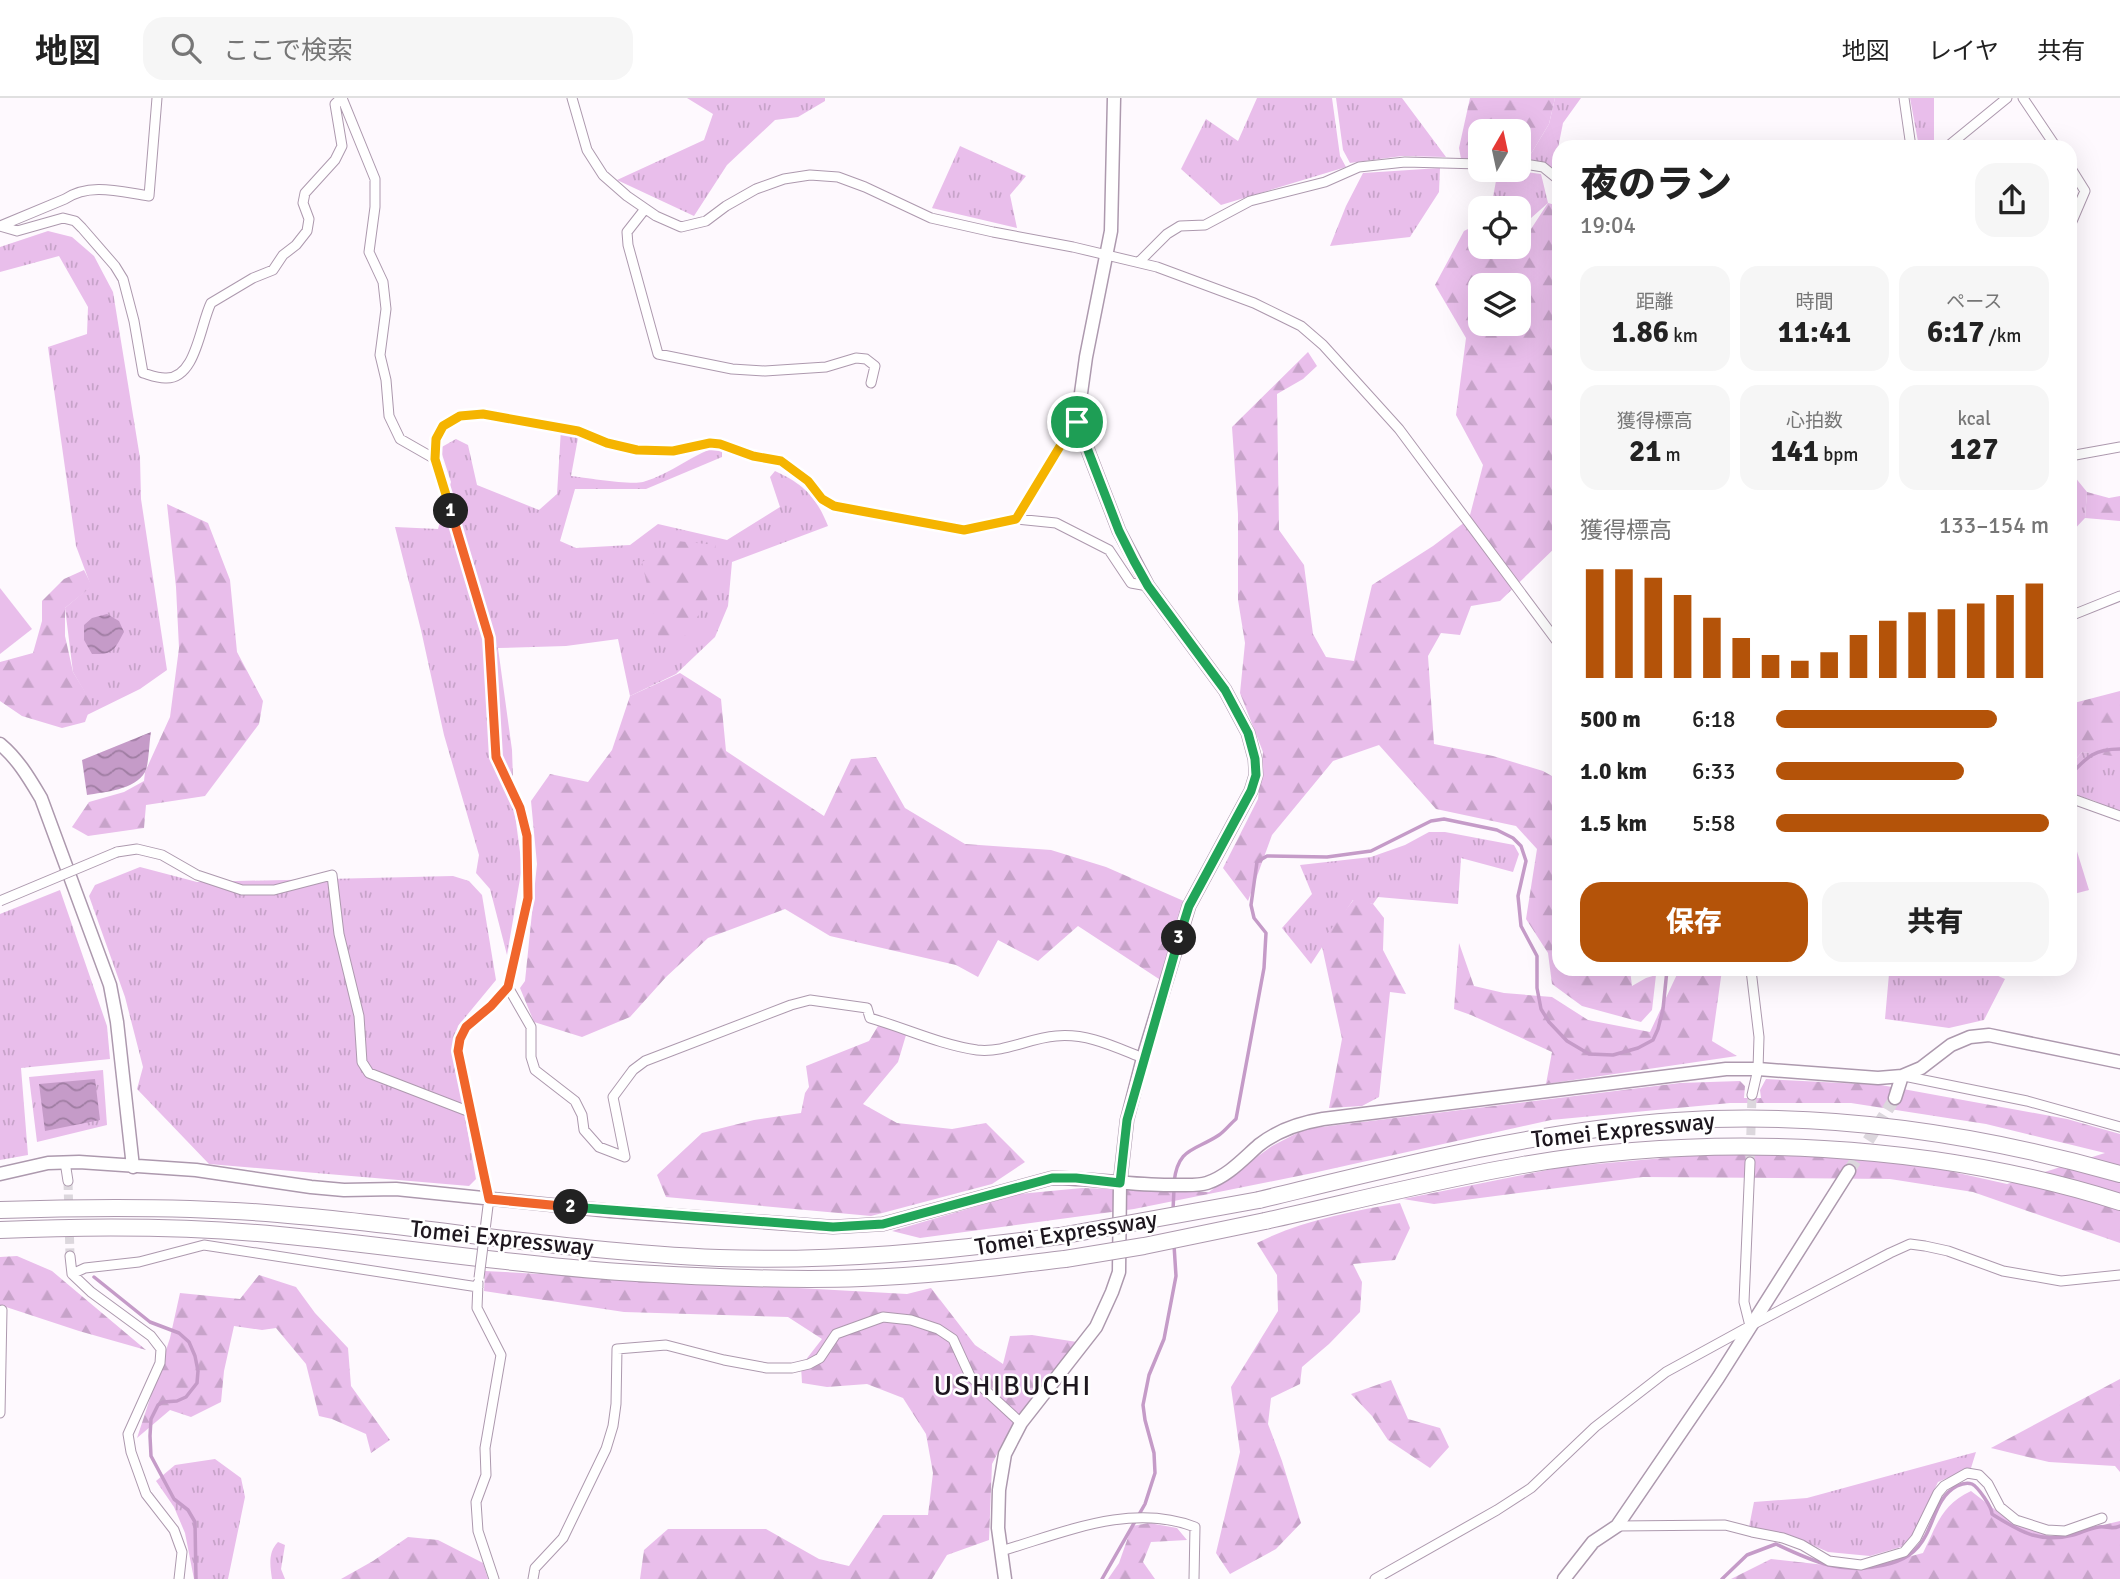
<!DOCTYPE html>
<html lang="ja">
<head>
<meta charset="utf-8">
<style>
  :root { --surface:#fff; --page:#f6f6f6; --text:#222; --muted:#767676; --line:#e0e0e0; --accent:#b45309 }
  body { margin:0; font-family:Signika,"Noto Sans JP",sans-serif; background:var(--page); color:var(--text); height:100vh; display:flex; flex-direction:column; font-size:26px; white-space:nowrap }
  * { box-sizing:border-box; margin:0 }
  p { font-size:23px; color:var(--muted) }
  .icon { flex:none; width:38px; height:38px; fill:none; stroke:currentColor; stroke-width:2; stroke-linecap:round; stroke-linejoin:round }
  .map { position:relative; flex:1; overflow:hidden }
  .sheet { position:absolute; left:1552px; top:42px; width:525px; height:836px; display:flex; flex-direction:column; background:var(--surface); border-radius:21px; box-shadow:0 7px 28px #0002 }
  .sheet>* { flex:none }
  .needle { width:46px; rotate:9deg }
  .controls { position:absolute; left:1468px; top:21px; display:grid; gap:14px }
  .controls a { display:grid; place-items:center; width:63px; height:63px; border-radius:14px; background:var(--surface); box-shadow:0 7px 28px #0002; font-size:35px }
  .pin { position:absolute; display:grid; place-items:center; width:60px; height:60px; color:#fff; margin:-30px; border:4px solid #fff; border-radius:50%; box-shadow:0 2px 7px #0007 }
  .km { position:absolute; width:35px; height:35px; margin:-18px; border-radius:50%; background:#222; color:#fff; font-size:19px; line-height:35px; text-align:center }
  .round { display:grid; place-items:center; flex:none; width:74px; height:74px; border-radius:21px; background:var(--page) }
  .headline { display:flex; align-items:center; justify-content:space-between; height:119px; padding:0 28px }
  h1 { font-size:38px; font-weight:800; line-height:52px }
  .metrics { display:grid; grid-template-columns:repeat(3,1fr); gap:10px; height:119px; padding:7px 28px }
  .metrics div { display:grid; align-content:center; border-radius:18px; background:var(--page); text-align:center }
  .metrics b { font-size:30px; font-weight:800 }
  .metrics small { font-size:19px; font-weight:400 }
  .metrics p { font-size:19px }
  .chart { height:196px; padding:14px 28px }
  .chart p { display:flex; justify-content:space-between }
  .chart svg { width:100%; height:126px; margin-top:7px; stroke:var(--accent); stroke-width:6 }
  .button { display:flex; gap:14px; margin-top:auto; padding:14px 28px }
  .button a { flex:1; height:80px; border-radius:21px; background:var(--accent); color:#fff; font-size:28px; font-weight:800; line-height:80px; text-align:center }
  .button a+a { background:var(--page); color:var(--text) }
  ul { padding:0 28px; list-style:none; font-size:23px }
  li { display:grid; grid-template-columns:112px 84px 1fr; align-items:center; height:52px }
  li i { height:18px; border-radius:9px; background:var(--accent) }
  header { display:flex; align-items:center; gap:42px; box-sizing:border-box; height:98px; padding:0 35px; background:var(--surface); border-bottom:2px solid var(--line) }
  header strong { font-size:33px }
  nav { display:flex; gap:38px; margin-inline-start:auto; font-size:24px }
  .search { width:490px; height:63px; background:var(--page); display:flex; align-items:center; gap:18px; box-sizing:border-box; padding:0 24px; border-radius:21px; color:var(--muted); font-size:26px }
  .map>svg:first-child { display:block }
  .grass { fill:url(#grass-tufts) }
  .forest { fill:url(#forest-firs); fill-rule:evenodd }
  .pitch { fill:#e9beeb }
  .water { fill:url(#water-waves) }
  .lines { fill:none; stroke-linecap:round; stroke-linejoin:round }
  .stream { stroke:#c59bc8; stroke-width:3.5 }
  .street-tunnel { stroke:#dcd7dd; stroke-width:9; stroke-dasharray:9 4.5; stroke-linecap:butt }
  .secondary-tunnel { stroke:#dcd7dd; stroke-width:12; stroke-dasharray:12 6; stroke-linecap:butt }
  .street-casing { stroke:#ad99ae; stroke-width:11 }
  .secondary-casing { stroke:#ad99ae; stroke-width:15 }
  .highway-casing { stroke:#ad99ae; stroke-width:18 }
  .street { stroke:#fff; stroke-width:9 }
  .secondary { stroke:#fff; stroke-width:12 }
  .highway { stroke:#fff; stroke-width:16 }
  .street-bridge-casing { stroke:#ad99ae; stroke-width:11; stroke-linecap:butt }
  .highway-bridge-casing { stroke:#ad99ae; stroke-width:18; stroke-linecap:butt }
  .street-bridge { stroke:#fff; stroke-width:9 }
  .highway-bridge { stroke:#fff; stroke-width:16 }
  .split-1-casing { stroke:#fff; stroke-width:14 }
  .split-2-casing { stroke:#fff; stroke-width:14 }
  .split-3-casing { stroke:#fff; stroke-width:14 }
  .split-4-casing { stroke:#fff; stroke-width:14 }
  .split-1 { stroke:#f5b400; stroke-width:9 }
  .split-2 { stroke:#f0652b; stroke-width:9 }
  .split-3 { stroke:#22a559; stroke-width:9 }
  .split-4 { stroke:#22a559; stroke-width:9 }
  .labels { text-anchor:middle; stroke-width:5; stroke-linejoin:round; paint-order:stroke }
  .street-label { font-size:24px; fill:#1e171f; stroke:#fff }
  .quarter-label { font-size:28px; letter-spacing:2px; fill:#1e171f; stroke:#fff }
</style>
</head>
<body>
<header>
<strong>地図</strong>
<div class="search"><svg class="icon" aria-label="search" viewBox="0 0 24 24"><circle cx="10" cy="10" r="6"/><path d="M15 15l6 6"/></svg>ここで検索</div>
<nav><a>地図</a><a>レイヤ</a><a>共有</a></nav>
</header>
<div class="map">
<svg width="2120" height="1481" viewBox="0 0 2120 1481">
  <defs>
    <pattern id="grass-tufts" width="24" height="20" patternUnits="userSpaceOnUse" patternTransform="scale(1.75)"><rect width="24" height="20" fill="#e9beeb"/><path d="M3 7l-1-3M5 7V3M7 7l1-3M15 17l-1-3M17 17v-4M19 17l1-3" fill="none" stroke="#c7a3c9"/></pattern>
    <pattern id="forest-firs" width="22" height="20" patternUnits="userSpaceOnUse" patternTransform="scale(1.75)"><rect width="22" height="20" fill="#e9beeb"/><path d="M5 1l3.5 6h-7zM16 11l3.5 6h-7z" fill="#c7a3c9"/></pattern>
    <pattern id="water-waves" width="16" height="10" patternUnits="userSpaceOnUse" patternTransform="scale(1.75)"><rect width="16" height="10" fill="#c59bc8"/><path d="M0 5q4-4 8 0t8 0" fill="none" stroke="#9f7da2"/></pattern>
  </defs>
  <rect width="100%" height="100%" fill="#fef9fe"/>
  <path class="grass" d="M687 0H825V3L798 19 775 22 727 67 694 118 617 82 704 42 713 16Z
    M1257 0H1332L1340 58 1346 69 1221 107 1181 71 1206 21 1238 43Z
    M1336 0H1402L1446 59 1402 58 1350 65 1343 52Z
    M1555 0H1581L1563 25 1554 70 1533 63 1529 59 1549 26Z
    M1910 0H1934V44L1931 49H1919Z
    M960 48 1026 78 1010 97 1017 130 932 110Z
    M1440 70 1439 94 1410 139 1330 148 1346 108 1363 75Z
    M1498 72H1512L1541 76 1548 105 1521 129 1519 128V110H1491Z
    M48 133 72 139 94 158 113 194 140 360 141 401 167 572 140 591 87 617 91 605 73 574 65 510 91 488 76 448 48 249 87 236 88 209 59 158 0 174V149Z
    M561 331 578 340 571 378C587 380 630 387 643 384 671 376 694 355 722 347V359L646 391H575L560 443 576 450 630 447 658 426 727 442 780 409 770 379 775 373C803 386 816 398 828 428L732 464 728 508 715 539 676 576 630 598 618 541 566 548 498 550 512 652 514 709 522 769 507 857 490 791 476 775 479 757 444 637 421 532 395 429 438 431 451 384 440 350 456 341 468 347 477 387 539 412 557 396Z
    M2070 373 2087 394 2085 420 2070 436Z
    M2082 654 2120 657V718L2095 703 2070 695V668Z
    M1429 734H1445L1514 747 1519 756 1513 774 1461 760 1458 806 1378 799 1373 806 1353 802 1311 866 1282 830 1312 796 1300 767 1371 759 1405 747Z
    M2070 746 2075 747 2089 792 2070 797Z
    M140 769 197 784 453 778 469 783 482 797 496 882 458 928 453 950 476 1081 469 1088 209 1066 137 991 143 969 125 899 89 798 95 787Z
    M60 792 107 928 110 961 21 970 28 1057 0 1062V816Z
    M1888 872H1985L2005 881 1984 922 1949 930 1885 921 1889 876Z
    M103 972 107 1027 37 1044 29 979Z
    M1976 1354 1971 1370 1938 1384 1908 1447 1870 1458 1828 1454 1792 1438 1749 1429 1754 1404 1807 1400Z
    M215 1361 241 1380 245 1399 228 1481H194L185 1435 174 1409 156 1383 175 1367Z
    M278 1444 285 1447 281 1471 285 1481H272C270 1467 268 1454 278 1444Z"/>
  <path class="forest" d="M1470 0H1555L1549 26 1529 59H1519V33H1480V61H1461L1459 50Z
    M1548 105 1559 108V446L1500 503 1471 508 1460 537 1441 535 1428 558 1434 646 1493 658 1543 673 1559 682V872H1630L1632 888 1646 880 1656 877 1652 912 1641 924 1582 908 1552 886 1548 855 1526 821 1537 751 1516 728 1436 711 1379 647 1333 663 1272 737 1248 803 1223 770 1258 701 1263 654 1240 595 1245 545 1238 502V416L1232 329 1308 254 1317 268 1303 281 1277 296 1279 432 1304 467 1313 536 1326 559 1354 563 1372 487 1433 448 1469 421 1483 367 1456 317 1466 240 1435 187 1464 133 1480 125V149H1519V128L1531 131ZM1480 187H1519V226H1480Z
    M2087 394 2109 400 2120 398V423L2085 420Z
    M167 406 208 425 230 482 237 554 263 603 259 626 205 698 146 707 144 730 88 738 72 729 89 704 124 694 144 683 145 674 170 619 179 550 176 489Z
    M677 443 716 447C712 464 716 481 709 498 704 511 694 520 691 534L661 551 642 464Z
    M84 472 92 488 65 510V538L73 574 92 605 85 624 62 630 22 618 0 603V564L33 555 42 523V503L64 481Z
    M680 575 721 601 726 653 824 718 851 661 876 659 905 710 965 746 1051 752 1106 769 1186 804 1162 883 1078 828 1038 863 998 842 978 879 956 867 830 838 785 811 708 840 666 879 630 919 582 939 534 924 520 890 525 883 537 766 531 703 550 676 588 684 612 652 630 598Z
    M2120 593V659L2082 654 2070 668V606Z
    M1355 800 1373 806 1384 820 1383 852 1406 896 1390 894 1379 999 1362 1008 1329 1010 1342 941 1321 844Z
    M1459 845 1474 888 1504 895 1552 899 1588 922 1650 934 1679 872H1722L1712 943 1737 958 1546 986 1552 954 1471 917 1454 911Z
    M878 928 888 929 906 937 898 964 863 1006 897 1025 952 1031 986 1025 1025 1064 992 1086 871 1118 666 1099 657 1077 702 1035 754 1022 801 1015 805 995 809 989 806 968 869 943Z
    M1766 981 1881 987 2067 1021 2120 1036V1145L1973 1094 1890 1081 1643 1079 1434 1106 1403 1101 1562 1069 1720 1055 1811 1057 1909 1064 2007 1086 2105 1055 1986 1026 1851 1005H1730L1551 1022 1313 1075 1134 1111 920 1140 892 1133 1019 1096 1082 1090 1209 1094 1272 1048 1305 1031 1680 985 1740 983 1745 988 1744 1000H1761L1760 992Z
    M1400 1105 1410 1130 1395 1162 1353 1166 1362 1184 1360 1214 1329 1246 1302 1269 1300 1286 1271 1300 1268 1326 1282 1363 1301 1425 1276 1451 1230 1476 1216 1455 1240 1354 1231 1289 1278 1213 1277 1177 1257 1145C1300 1123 1352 1113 1400 1105Z
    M17 1158 52 1173 146 1252 79 1233 0 1207V1159Z
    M485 1173 907 1196 931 1190 975 1247 1003 1266 1010 1238 1032 1237 1077 1244 1013 1325 992 1366 989 1442 947 1457 932 1481H640L644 1452 668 1431H766L819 1461 849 1468 883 1417H928L933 1375 926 1336 903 1300 867 1286 827 1289 802 1285 801 1268 822 1241 788 1219 624 1214 484 1193Z
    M259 1177 296 1189 315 1215 348 1250 351 1288 390 1342 371 1355 366 1336 332 1321 319 1318 306 1266 276 1230 262 1232 234 1228 224 1273 221 1304 191 1319 170 1312 137 1340 170 1240 180 1195 240 1201Z
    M2120 1281V1374L2115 1368 2049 1364 1991 1350Z
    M1391 1282 1408 1321 1440 1330 1449 1349 1430 1370 1388 1342 1372 1318 1351 1296Z
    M1971 1393 2011 1424 2052 1439 2120 1423V1481H1731L1771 1461 1861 1471 1923 1455C1937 1427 1941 1407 1971 1393Z
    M1149 1425 1177 1430 1187 1442 1151 1444 1143 1464 1155 1481H1108L1119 1465 1132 1428Z
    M408 1439 438 1442 483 1465 488 1481H341L373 1463Z"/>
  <path class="pitch" d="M0 490 32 531 0 556Z"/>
  <path class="water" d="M107 516 119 523 124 534C114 552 114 557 92 556L84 542V527L92 520Z
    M151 634C149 644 149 667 145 674 135 692 104 694 87 697L82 662Z
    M95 981 100 1022 45 1033 39 986Z"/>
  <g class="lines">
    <path class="stream" d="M2070 677C2087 659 2094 651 2120 651
      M1174 1084C1178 1049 1195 1053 1219 1037 1225 1033 1230 1026 1236 1021L1264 870 1266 835 1254 820 1251 807 1257 764 1267 758 1327 759 1371 753 1431 723 1444 721 1497 732 1513 740 1521 748 1526 763 1518 798 1521 828 1537 858V890L1541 911 1549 924 1567 943 1589 956 1613 957 1638 950 1653 942 1658 931 1663 911 1667 872
      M1173 1112 1174 1091
      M94 1179 150 1224 179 1235 189 1244 195 1258 198 1273 197 1285 186 1299 177 1303 163 1304 158 1307 151 1321 150 1338 151 1358 174 1401 188 1412 195 1424 196 1481
      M1102 1481 1145 1406 1155 1375 1154 1355 1145 1322 1143 1307 1149 1277 1164 1241 1176 1178 1174 1147
      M1722 1481 1747 1457 1776 1446C1814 1464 1842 1477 1884 1467 1903 1463 1917 1455 1926 1437 1935 1420 1938 1398 1957 1388 1961 1386 1967 1384 1972 1386 1978 1389 1992 1409 1992 1416 2019 1433 2039 1446 2073 1437 2081 1435 2090 1430 2099 1429 2107 1428 2112 1432 2120 1428"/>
    <path class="street-tunnel" d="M1750 1064 1752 997
      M68 1083 70 1158"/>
    <path class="secondary-tunnel" d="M1849 1073 1895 1000"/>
    <g class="street-casing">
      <path id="street" d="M342 0 375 81V109L369 154 383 184 386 211 380 257 386 282 389 318 400 341 435 361
        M572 0 587 52 603 77 627 98 656 118 681 129 706 123 726 108 756 91 784 81 810 77 838 79 865 89 931 120 993 134 1073 149 1157 169 1254 205 1301 228 1323 247 1399 331 1559 546
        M1904 0 1911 49
        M2023 0 2056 49
        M1947 49 2007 0
        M1519 65 1543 69 1559 82
        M2070 69 2085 93 2070 128
        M645 111 627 134 628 147 658 256 732 271 765 273 826 269 856 260 866 261 875 268 871 285
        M0 128 17 133 63 120 75 123 82 130 115 168 123 181 134 223 143 275C150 277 157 280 165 280 196 282 200 227 211 205L253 180 273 172 283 157 296 147 307 133 309 121 303 105 305 95 335 62 342 48 335 6 341 0
        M0 128 65 101C90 84 121 94 149 98L157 0
        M1139 164 1167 136 1180 128 1205 127 1250 103 1325 84 1359 69 1405 64 1480 66
        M2070 358 2120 349
        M1016 421 1062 345 1077 324
        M2070 518 2120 498
        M2070 700 2120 718
        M117 754 137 751 162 757 197 777 242 792H274L332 777 339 836 359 918 362 964 369 975 470 1014
        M1751 872 1759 939 1758 971 1752 997
        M508 889 531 929V959L535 972 575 1003 582 1017 584 1032 599 1049 625 1059 613 999 633 972 645 963 791 907 810 902 867 910 870 920C905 930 941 947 977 952 1005 955 1029 940 1056 938 1088 935 1115 949 1143 960
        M1904 978 2027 1003 2120 1029
        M65 1064 68 1083
        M489 1103 458 953 460 941 465 929 491 908 508 889 528 800 527 738 519 710 496 659 489 540 435 361 436 341 444 328 460 318 483 316 578 333 607 345 637 352 672 353 710 345 720 346 753 358 781 363 808 383 822 401 834 409 965 432 1016 421 1056 425 1109 452 1131 485 1148 488
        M70 1158 72 1176 91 1194 151 1238 161 1251 160 1265 128 1336 131 1354 146 1396 174 1432 182 1454 179 1481
        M72 1176 85 1170 139 1164 204 1147 478 1189
        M478 1185 477 1210 501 1257 485 1350 486 1377 476 1404 478 1433 494 1481
        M1750 1228 1744 1204 1750 1064
        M0 1315 2 1212
        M1617 1428 1725 1427 1752 1434 1783 1440 1802 1447 1829 1463 1861 1467 1904 1454 1916 1440 1938 1395 1944 1388 1967 1375 1979 1377 1988 1386 2000 1409 2016 1422 2047 1432 2065 1433 2102 1420
        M1001 1453C1063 1435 1131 1404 1195 1429L1194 1481
        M533 1481 535 1470 563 1440 606 1351 613 1328 616 1306 617 1251 666 1247 724 1262 767 1270H792L809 1266 820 1260 836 1236 883 1219 911 1222 938 1231 953 1241 970 1278 1021 1325
        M1375 1481 1497 1412 1531 1390 1595 1329 1666 1274 1750 1228 1890 1155 1910 1146 1925 1148 1948 1153 2003 1173 2061 1183 2120 1177"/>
    </g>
    <g class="secondary-casing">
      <path id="secondary" d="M0 646C18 661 29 680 41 700L110 887 117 924 133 1069
        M1895 1000 1902 978
        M0 1076 48 1065 79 1064 196 1072 311 1089 344 1092 396 1091 611 1113 833 1129 883 1126 1052 1080C1093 1080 1134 1088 1175 1087 1185 1087 1198 1088 1207 1085 1228 1078 1243 1061 1259 1047 1278 1032 1299 1025 1323 1021L1726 971H1758L1878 980 1902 978 1921 970 1951 947 1970 939 1989 937 2120 964
        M1005 1481 998 1430 999 1392 1005 1356 1021 1325 1096 1229 1112 1194 1119 1174 1120 1085 1127 1022 1143 960 1189 808 1251 693 1256 677 1255 661 1248 635 1225 592 1148 488 1119 433 1077 324 1086 259 1111 133 1114 0
        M1564 1481 1593 1444 1617 1428 1718 1280 1849 1073"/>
    </g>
    <g class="highway-casing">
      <path id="highway" d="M1259 1102C1396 1069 1533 1033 1675 1023 1825 1013 1975 1035 2120 1076
        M0 1112C92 1109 186 1108 278 1116 425 1128 572 1154 719 1160 834 1164 947 1153 1060 1138
        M1265 1123C1351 1104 1436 1082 1523 1067 1715 1034 1934 1045 2120 1104
        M0 1132C92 1128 187 1128 279 1137 393 1148 506 1166 620 1174 700 1179 781 1183 862 1180 930 1178 997 1169 1065 1161"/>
    </g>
    <use href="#street" class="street"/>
    <use href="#secondary" class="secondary"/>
    <use href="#highway" class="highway"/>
    <g class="street-bridge-casing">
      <path id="street-bridge" d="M0 803 117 754
        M479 1180 488 1108"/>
    </g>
    <g class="highway-bridge-casing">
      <path id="highway-bridge" d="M1060 1138 1259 1102
        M1065 1161 1144 1148 1265 1123"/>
    </g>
    <use href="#street-bridge" class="street-bridge"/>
    <use href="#highway-bridge" class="highway-bridge"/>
  </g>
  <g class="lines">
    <g class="split-1-casing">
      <path id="split-1" d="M451 413 435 361 436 341 443 328 460 318 483 316 578 333 607 345 637 352 673 353 710 345 720 346 753 358 781 363 808 383 822 401 834 408 964 432 1016 421 1062 345 1077 324"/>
    </g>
    <g class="split-2-casing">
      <path id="split-2" d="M451 413 489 540 496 659 520 710 527 738 528 800 508 889 491 908 466 929 460 941 458 953 489 1101 571 1109"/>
    </g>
    <g class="split-3-casing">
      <path id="split-3" d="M571 1109 833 1129 883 1126 1052 1080H1076L1120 1085 1127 1022 1179 840"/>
    </g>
    <g class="split-4-casing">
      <path id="split-4" d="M1077 324 1119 433 1134 463 1148 488 1225 592 1248 635 1255 661 1256 677 1251 693 1189 808 1179 840"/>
    </g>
    <use href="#split-1" class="split-1"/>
    <use href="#split-2" class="split-2"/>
    <use href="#split-3" class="split-3"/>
    <use href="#split-4" class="split-4"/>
  </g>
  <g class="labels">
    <g class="street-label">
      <text transform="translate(1623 1032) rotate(-6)" y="8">Tomei Expressway</text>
      <text transform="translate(1066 1135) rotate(-9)" y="8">Tomei Expressway</text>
      <text transform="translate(502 1140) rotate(6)" y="8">Tomei Expressway</text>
    </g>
    <g class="quarter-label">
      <text x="1013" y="1297">USHIBUCHI</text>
    </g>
  </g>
</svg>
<div class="controls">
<a><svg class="needle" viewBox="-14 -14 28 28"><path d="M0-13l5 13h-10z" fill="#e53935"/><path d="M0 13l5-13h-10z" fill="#767676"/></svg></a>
<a><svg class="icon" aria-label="locate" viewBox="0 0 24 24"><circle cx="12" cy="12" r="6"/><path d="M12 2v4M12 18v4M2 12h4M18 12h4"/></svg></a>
<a><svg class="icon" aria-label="layers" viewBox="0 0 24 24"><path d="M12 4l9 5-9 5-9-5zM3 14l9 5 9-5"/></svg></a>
</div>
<div class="pin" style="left:1077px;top:324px;background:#1e9e55"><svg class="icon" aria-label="arrive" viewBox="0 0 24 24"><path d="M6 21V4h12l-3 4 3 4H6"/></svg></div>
<b class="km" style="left:451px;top:413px">1</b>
<b class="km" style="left:571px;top:1109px">2</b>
<b class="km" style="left:1179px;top:840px">3</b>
<section class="sheet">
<div class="headline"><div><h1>夜のラン</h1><p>19:04</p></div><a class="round"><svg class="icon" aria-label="share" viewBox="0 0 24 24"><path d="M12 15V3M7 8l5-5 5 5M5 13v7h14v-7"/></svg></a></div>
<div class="metrics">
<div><p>距離</p><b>1.86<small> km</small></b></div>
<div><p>時間</p><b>11:41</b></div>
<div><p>ペース</p><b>6:17<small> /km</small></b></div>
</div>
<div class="metrics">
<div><p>獲得標高</p><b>21<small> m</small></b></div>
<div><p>心拍数</p><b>141<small> bpm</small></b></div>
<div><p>kcal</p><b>127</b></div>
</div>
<div class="chart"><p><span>獲得標高</span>133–154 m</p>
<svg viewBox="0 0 160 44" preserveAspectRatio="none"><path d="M5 44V6M15 44V6M25 44V9M35 44V15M45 44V23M55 44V30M65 44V36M75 44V38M85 44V35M95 44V29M105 44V24M115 44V21M125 44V20M135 44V18M145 44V15M155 44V11"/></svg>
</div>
<ul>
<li><b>500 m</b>6:18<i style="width:81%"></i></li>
<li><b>1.0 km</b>6:33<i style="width:69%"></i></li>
<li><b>1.5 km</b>5:58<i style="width:100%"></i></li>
</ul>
<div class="button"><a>保存</a><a>共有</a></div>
</section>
</div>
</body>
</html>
